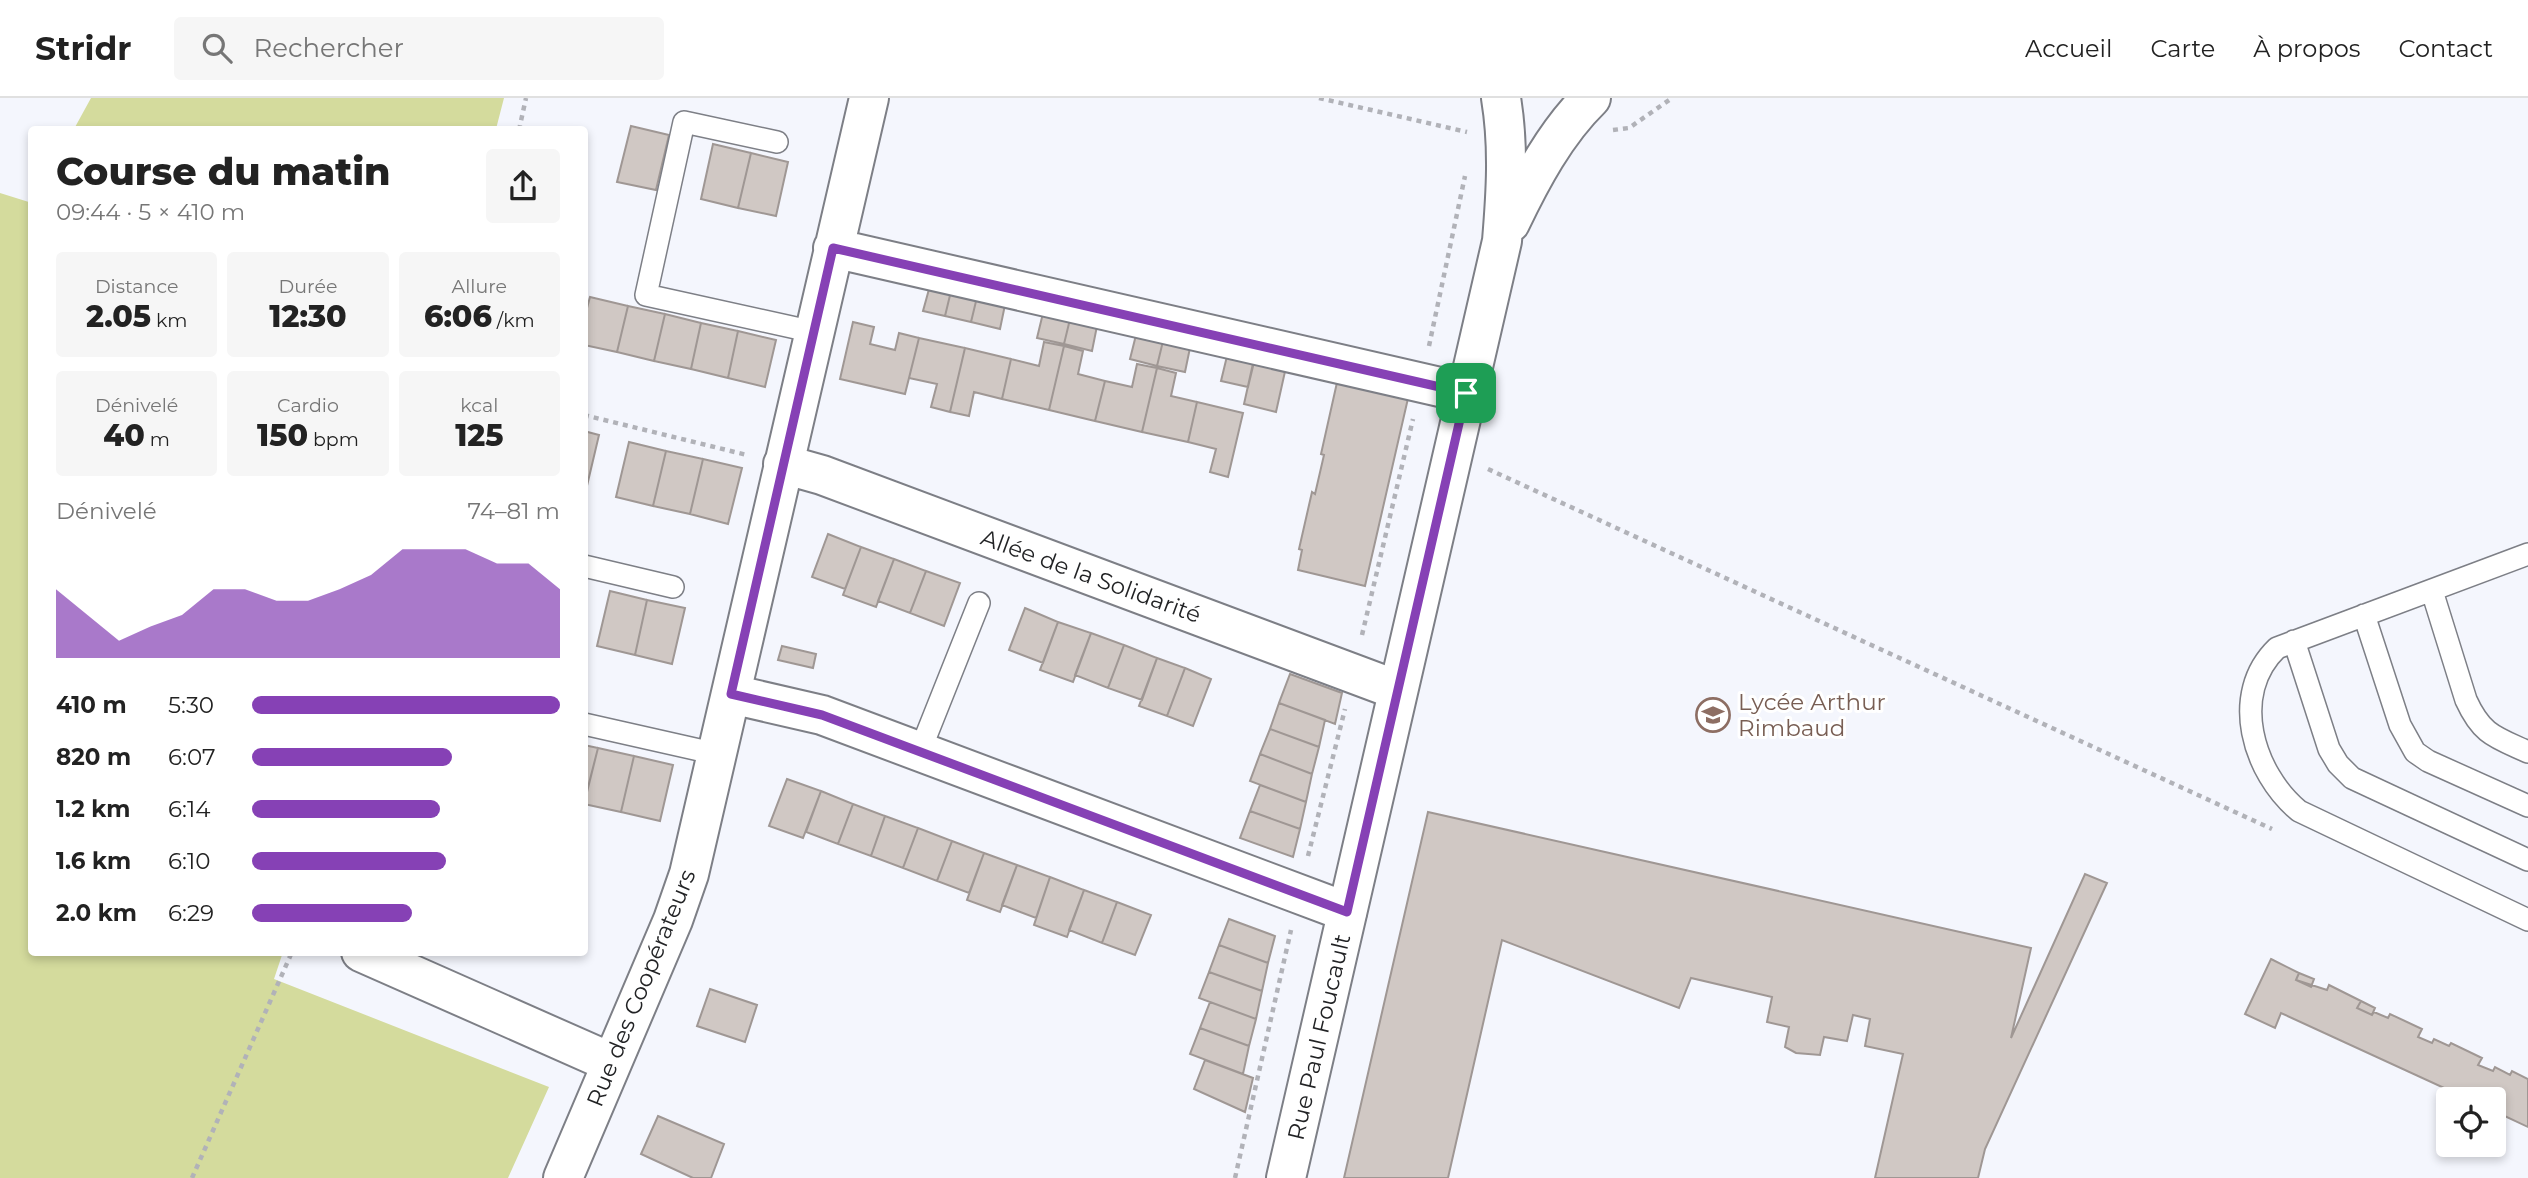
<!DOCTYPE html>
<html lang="fr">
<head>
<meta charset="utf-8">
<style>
  :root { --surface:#fff; --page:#f6f6f6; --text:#222; --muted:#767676; --line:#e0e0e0; --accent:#8641b5 }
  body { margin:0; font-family:Montserrat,sans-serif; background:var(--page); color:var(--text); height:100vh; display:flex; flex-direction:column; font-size:26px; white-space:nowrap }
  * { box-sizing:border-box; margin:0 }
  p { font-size:23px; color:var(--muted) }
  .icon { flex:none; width:38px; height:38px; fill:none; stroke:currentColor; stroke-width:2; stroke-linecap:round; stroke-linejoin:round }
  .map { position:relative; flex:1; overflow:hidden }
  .sheet { position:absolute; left:28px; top:28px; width:560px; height:830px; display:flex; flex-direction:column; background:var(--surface); border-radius:7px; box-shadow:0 4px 10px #0003 }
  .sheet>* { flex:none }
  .controls { position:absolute; left:2436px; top:989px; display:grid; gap:14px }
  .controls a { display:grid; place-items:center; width:70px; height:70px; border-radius:7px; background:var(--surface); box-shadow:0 4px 10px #0003; font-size:35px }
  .pin { position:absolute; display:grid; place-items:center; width:60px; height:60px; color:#fff; margin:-30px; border-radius:14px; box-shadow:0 4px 10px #0006 }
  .round { display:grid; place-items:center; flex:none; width:74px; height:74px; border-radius:7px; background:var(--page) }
  .summary { display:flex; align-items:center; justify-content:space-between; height:119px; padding:0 28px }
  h1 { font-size:38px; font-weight:800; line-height:52px }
  .stats { display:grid; grid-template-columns:repeat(3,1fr); gap:10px; height:119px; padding:7px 28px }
  .stats div { display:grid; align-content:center; border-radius:7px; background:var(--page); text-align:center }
  .stats b { font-size:30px; font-weight:800 }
  .stats small { font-size:19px; font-weight:400 }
  .stats p { font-size:19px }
  .chart { height:196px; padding:14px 28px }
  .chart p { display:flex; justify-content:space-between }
  .chart svg { width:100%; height:126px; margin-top:7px; fill:var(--accent); opacity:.7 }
  ul { padding:0 28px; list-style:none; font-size:23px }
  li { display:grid; grid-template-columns:112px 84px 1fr; align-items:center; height:52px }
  li i { height:18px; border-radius:9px; background:var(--accent) }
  header { display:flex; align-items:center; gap:42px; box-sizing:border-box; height:98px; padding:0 35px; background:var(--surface); border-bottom:2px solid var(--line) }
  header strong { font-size:33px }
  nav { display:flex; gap:38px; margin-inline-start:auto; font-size:24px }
  .search { width:490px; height:63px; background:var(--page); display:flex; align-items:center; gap:18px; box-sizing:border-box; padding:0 24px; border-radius:7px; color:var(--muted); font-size:26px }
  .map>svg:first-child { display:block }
  .green { fill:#d4db9d }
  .building { fill:#d0c8c4; stroke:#9f9794; stroke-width:2 }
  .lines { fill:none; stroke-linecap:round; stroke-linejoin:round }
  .service-casing { stroke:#7d7f86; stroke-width:24 }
  .minor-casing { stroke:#7d7f86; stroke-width:42 }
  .tertiary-casing { stroke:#7d7f86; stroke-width:42 }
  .path { stroke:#b1b2b8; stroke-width:4.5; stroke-dasharray:5 5; stroke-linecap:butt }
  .service { stroke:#fff; stroke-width:21 }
  .minor { stroke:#fff; stroke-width:38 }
  .tertiary { stroke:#fff; stroke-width:38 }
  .route-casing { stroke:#fff; stroke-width:14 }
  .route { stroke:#8641b5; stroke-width:9 }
  .labels { text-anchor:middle; stroke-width:6; stroke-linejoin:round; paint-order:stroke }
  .street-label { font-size:23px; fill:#222325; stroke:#fff }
  .education-label { font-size:23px; fill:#785e54; stroke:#fff; text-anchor:start }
</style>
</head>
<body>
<header>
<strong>Stridr</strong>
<div class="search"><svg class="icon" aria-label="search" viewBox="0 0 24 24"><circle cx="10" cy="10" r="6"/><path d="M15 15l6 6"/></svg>Rechercher</div>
<nav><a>Accueil</a><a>Carte</a><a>À propos</a><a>Contact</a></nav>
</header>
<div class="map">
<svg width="2528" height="1080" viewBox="0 0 2528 1080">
  <rect width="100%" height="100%" fill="#f4f6fd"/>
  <path class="green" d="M91 0H504L496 31H74Z
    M0 95 32 105V854H283L274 881 549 989 508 1080H0Z"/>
  <path class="building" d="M631 28 669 37 656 92 617 84Z
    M713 46 751 55 738 110 701 101Z
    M751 55 788 64 776 118 738 110Z
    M931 184 952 189 945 218 923 213Z
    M952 189 978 195 971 224 945 218Z
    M978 195 1006 202 1000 231 971 224Z
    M590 199 628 208 617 254 584 247V221Z
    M628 208 665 216 654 263 617 254Z
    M1044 211 1071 217 1064 246 1037 240Z
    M665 216 701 225 691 271 654 263Z
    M1071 217 1098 223 1092 253 1064 246Z
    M853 224 874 229 870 246 895 252 899 235 919 240 905 296 840 281Z
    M701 225 738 233 728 280 691 271Z
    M738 233 776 242 765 289 728 280Z
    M1137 233 1164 239 1157 268 1130 261Z
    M1164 239 1191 245 1185 274 1157 268Z
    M919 240 965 250 950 314 931 309 937 286 909 280Z
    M1044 244 1064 248 1049 312 1002 301 1011 261 1039 268Z
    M1064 248 1083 253 1078 276 1105 283 1095 323 1049 312Z
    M965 250 1011 261 1002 301 974 294 969 318 950 314Z
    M1228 254 1255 260 1248 289 1221 283Z
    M1254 261 1286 269 1276 314 1244 306Z
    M1137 266 1157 270 1142 334 1095 323 1105 283 1132 289Z
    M1157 270 1176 275 1171 298 1197 304 1188 344 1142 334Z
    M1338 280 1409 296 1365 488 1298 472 1302 452 1299 451 1312 394 1315 396 1324 357 1321 356Z
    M1197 304 1243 315 1228 379 1210 374 1216 351 1188 344Z
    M584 333 599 337 586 392H584Z
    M629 344 666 353 653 408 616 399Z
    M666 353 703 361 690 416 653 408Z
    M703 361 742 370 728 426 690 416Z
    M828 436 861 449 845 491 812 479Z
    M861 449 894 461 876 509 843 497Z
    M894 461 926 473 910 515 878 503Z
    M926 473 960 485 944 528 910 515Z
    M610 493 647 502 635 557 597 548Z
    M647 502 685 510 672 566 635 557Z
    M1025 510 1058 524 1043 565 1009 552Z
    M1058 524 1091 535 1073 584 1040 572Z
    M1091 535 1124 547 1108 590 1075 577Z
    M1124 547 1157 560 1142 602 1108 590Z
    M782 548 816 556 813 570 778 562Z
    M1157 560 1185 570 1167 618 1139 608Z
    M1185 570 1211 581 1193 628 1167 618Z
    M1290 576 1342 595 1335 626 1279 605Z
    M1279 605 1325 622 1319 649 1270 631Z
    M1270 631 1319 649 1312 676 1260 656Z
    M584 647 598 650 584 705Z
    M598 650 634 658 621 714 584 706Z
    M1260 656 1312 676 1306 704 1250 683Z
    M634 658 673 667 660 723 621 714Z
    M787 681 821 693 803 740 769 728Z
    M1260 687 1306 704 1300 731 1250 713Z
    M821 693 853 706 838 746 806 734Z
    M853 706 885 718 871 758 838 746Z
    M1250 713 1300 731 1293 759 1240 740Z
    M1428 714 2031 850 2011 940 2085 776 2107 785 1985 1051 1978 1080H1875L1903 956 1865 948 1870 921 1853 917 1847 943 1824 939 1820 957 1796 955 1785 949 1789 929 1767 924 1772 899 1691 880 1679 910 1502 842 1448 1080H1344Z
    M885 718 918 730 903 770 871 758Z
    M918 730 952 743 937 783 903 770Z
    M952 743 984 755 969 795 937 783Z
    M984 755 1017 767 1000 814 967 802Z
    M1017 767 1050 779 1036 820 1002 807Z
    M1050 779 1084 792 1067 839 1034 827Z
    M1084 792 1117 804 1102 845 1069 832Z
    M1117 804 1151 817 1135 857 1102 845Z
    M1229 821 1275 838 1268 865 1219 847Z
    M1219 847 1268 865 1262 893 1209 874Z
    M2271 861 2299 875 2296 882 2327 892 2329 887 2361 903 2357 910 2372 917 2374 914 2388 920 2390 916 2422 931 2418 939 2432 945 2434 941 2449 948 2451 945 2482 960 2478 967 2493 973 2495 969 2510 977 2512 973 2528 981V1029L2494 1013V1001H2468L2281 915 2275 930 2245 916Z
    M1209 874 1262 893 1256 921 1199 900Z
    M2299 875 2314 881 2311 889 2296 882Z
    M710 891 757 907 745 944 697 928Z
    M2361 903 2375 910 2372 917 2357 910Z
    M1210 904 1256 921 1249 948 1200 930Z
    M1200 930 1249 948 1243 976 1190 956Z
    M1205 962 1253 980 1245 1014 1194 991Z
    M658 1018 724 1046 711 1080H693L641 1056Z"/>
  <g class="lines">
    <g class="service-casing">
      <path id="service" d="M777 44 684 24 646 197 814 234
        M2528 456 2277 550C2229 596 2253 675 2299 713L2528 822
        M584 468 673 489
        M2432 493 2466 602C2482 637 2495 639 2528 654
        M2364 517 2400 627 2415 654 2428 663 2528 708
        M2294 543 2329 651 2338 666 2352 680 2528 762
        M584 626 717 656
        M920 653 979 505"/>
    </g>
    <g class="minor-casing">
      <path id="minor" d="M833 150 1466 295
        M783 366 822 377 1397 592
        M731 596 822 617 1347 814
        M361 854 612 965
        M563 1080 673 822 689 776 869 0"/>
    </g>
    <g class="tertiary-casing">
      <path id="tertiary" d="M1510 125C1531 81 1556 34 1591 0
        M1286 1080 1502 143C1506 95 1509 48 1501 0"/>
    </g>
    <path class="path" d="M1319 0 1467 34
      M519 32 526 0
      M1613 32 1629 30 1672 0
      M1429 248 1465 78
      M584 317 747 357
      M1488 371 2272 731
      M1362 537 1413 321
      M1308 758 1345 611
      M192 1080 292 854
      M1235 1080 1291 832"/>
    <use href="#service" class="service"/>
    <use href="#minor" class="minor"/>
    <use href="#tertiary" class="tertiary"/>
  </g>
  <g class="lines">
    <g class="route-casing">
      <path id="route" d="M833 150 1466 295 1347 814 822 617 731 596Z"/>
    </g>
    <use href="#route" class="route"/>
  </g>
  <defs>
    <g id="school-ring" transform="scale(1.75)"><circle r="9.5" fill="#fff" stroke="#8d6e63" stroke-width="1.5"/><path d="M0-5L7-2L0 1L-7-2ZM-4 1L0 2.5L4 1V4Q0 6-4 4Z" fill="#8d6e63"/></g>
  </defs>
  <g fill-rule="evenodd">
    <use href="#school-ring" x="1713" y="617"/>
  </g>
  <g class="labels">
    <g class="street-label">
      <text transform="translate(1091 478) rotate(20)" y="8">Allée de la Solidarité</text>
      <text transform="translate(641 890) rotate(-68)" y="8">Rue des Coopérateurs</text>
      <text transform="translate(1319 939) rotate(-77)" y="8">Rue Paul Foucault</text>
    </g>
    <g class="education-label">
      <text x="1738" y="612">Lycée Arthur<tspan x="1738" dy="26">Rimbaud</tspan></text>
    </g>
  </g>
</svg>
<div class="controls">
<a><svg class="icon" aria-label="locate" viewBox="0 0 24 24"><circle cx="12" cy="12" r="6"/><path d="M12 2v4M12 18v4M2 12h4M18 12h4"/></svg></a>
</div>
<div class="pin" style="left:1466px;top:295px;background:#1e9e55"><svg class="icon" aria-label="arrive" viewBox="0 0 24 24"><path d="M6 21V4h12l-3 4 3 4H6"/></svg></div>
<section class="sheet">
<div class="summary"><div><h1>Course du matin</h1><p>09:44 · 5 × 410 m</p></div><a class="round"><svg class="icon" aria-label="share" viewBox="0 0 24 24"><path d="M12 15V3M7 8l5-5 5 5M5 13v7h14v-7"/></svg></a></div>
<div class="stats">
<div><p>Distance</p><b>2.05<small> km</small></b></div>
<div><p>Durée</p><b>12:30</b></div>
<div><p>Allure</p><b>6:06<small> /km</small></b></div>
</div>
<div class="stats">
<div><p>Dénivelé</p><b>40<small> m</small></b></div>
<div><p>Cardio</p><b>150<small> bpm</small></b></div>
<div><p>kcal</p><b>125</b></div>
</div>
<div class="chart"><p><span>Dénivelé</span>74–81 m</p>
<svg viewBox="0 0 160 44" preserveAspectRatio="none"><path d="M0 44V20L10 29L20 38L30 33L40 29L50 20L60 20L70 24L80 24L90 20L100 15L110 6L120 6L130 6L140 11L150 11L160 20V44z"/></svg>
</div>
<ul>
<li><b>410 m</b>5:30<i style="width:100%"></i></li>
<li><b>820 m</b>6:07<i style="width:65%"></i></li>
<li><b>1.2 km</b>6:14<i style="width:61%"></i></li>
<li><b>1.6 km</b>6:10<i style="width:63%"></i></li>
<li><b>2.0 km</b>6:29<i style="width:52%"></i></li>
</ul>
</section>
</div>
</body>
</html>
